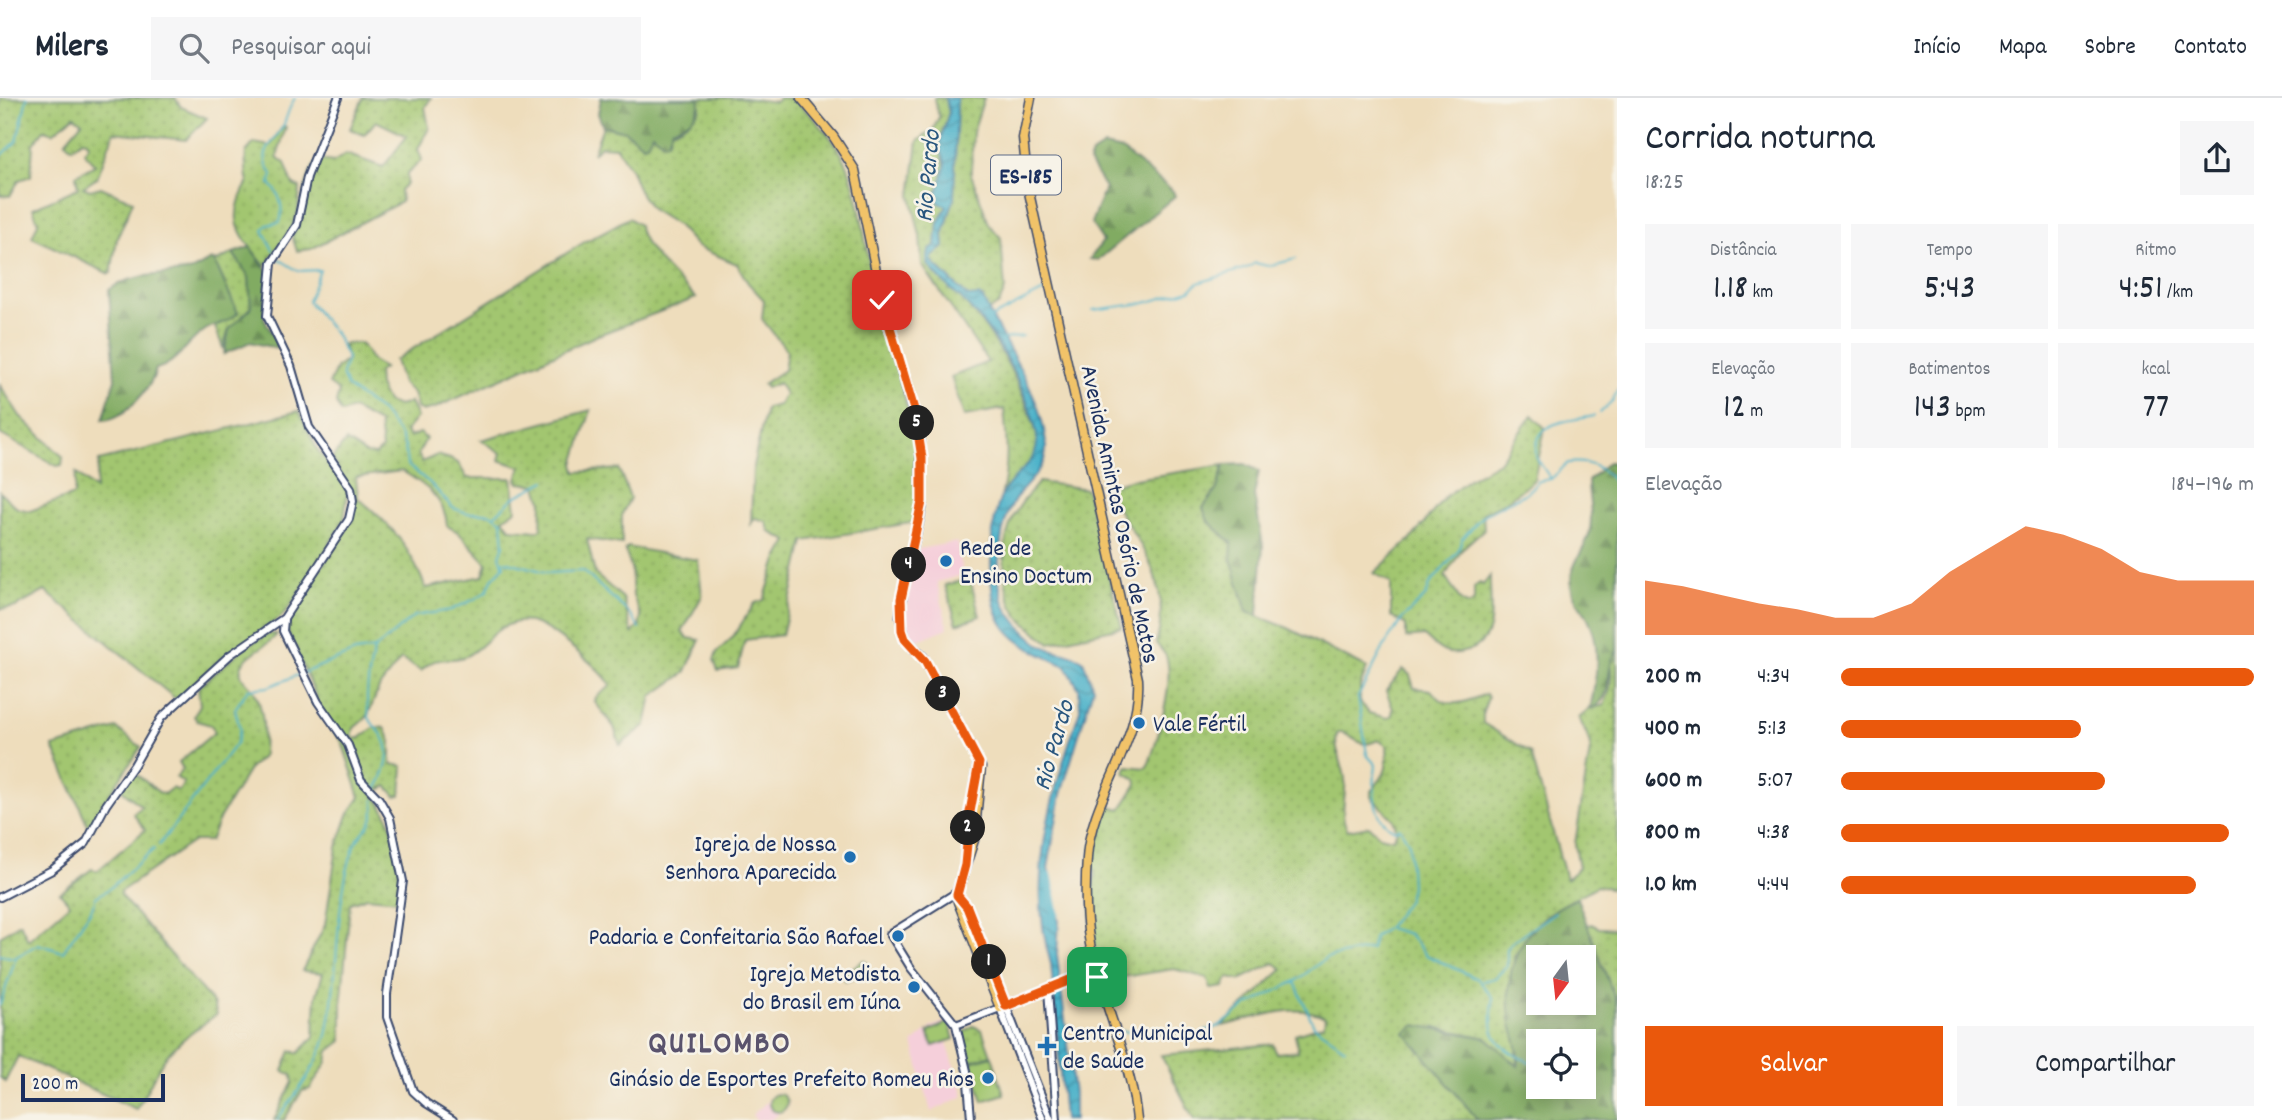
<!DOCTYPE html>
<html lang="pt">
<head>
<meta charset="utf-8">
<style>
  :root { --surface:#fff; --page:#f6f6f7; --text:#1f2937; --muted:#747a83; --line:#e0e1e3; --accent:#ea580c }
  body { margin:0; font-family:Dekko,sans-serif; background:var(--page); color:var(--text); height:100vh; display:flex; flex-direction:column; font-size:26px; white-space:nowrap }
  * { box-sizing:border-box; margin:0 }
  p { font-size:23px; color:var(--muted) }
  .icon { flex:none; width:38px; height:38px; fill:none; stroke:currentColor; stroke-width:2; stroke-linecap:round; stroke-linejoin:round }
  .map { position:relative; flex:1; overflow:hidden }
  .drawer { display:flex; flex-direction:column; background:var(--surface); width:665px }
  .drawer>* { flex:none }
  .needle { width:46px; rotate:195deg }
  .fabs { position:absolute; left:1526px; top:847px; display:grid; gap:14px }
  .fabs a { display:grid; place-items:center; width:70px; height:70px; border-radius:0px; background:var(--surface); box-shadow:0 4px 18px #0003; font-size:35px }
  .scale { position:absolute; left:21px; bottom:18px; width:144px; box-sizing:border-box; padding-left:7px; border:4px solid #1b2f5e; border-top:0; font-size:19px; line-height:24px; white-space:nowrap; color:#1b2f5e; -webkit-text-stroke:5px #f7f3e8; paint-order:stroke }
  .pin { position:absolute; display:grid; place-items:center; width:60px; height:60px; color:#fff; margin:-30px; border-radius:14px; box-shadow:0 4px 10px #0006 }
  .km { position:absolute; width:35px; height:35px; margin:-18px; border-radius:50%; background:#222; color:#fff; font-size:19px; line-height:35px; text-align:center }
  .round { display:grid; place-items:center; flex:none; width:74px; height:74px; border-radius:0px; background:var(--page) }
  .summary { display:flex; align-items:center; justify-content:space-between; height:119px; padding:0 28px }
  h1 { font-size:38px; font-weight:600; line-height:52px }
  .figures { display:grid; grid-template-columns:repeat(3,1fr); gap:10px; height:119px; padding:7px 28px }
  .figures div { display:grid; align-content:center; border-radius:0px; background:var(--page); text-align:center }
  .figures b { font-size:35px; font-weight:600 }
  .figures small { font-size:19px; font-weight:400 }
  .figures p { font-size:19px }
  .chart { height:196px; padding:14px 28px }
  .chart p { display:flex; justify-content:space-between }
  .chart svg { width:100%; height:126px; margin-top:7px; fill:var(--accent); opacity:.7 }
  .action { display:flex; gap:14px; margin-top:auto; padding:14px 28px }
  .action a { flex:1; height:80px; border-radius:0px; background:var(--accent); color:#fff; font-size:28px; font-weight:600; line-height:80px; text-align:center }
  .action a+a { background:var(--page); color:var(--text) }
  ul { padding:0 28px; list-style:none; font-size:23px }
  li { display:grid; grid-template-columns:112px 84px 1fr; align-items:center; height:52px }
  li i { height:18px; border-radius:9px; background:var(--accent) }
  header { display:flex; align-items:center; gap:42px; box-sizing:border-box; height:98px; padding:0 35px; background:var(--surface); border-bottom:2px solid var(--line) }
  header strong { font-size:33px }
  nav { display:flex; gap:38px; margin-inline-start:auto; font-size:24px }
  .search { width:490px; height:63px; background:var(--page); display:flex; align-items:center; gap:18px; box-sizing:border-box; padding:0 24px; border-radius:0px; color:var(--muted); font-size:26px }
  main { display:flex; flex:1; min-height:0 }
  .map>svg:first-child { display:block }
  .built { fill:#f5cfda }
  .grass { fill:url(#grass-dots); stroke:#5e7a67; stroke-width:2; fill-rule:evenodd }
  .forest { fill:url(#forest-firs); stroke:#4e6d60; stroke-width:2; fill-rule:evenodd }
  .garden { fill:#a2c670; stroke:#5e7a67; stroke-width:2 }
  .water { fill:url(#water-waves); stroke:#327094; stroke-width:2 }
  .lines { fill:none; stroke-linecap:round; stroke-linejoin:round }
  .stream { stroke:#4ab1c9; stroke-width:2 }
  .river { stroke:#4ab1c9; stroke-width:9 }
  .minor-casing { stroke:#3b496c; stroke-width:10 }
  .major-casing { stroke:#3b496c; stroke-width:11 }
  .minor { stroke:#fff; stroke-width:6 }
  .major { stroke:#f1c369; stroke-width:8 }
  .route-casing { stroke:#fff; stroke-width:14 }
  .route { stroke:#ea580c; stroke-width:9 }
  .poi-dot { fill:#1f6fb2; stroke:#f7f3e8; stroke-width:2.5 }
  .labels { text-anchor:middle; stroke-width:5; stroke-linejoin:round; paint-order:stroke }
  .shield { fill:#f7f3e8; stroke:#5d6a87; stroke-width:2 }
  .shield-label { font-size:23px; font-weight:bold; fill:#1b2f5e }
  .street-label { font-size:24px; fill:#1b2f5e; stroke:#f7f3e8 }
  .poi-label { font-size:24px; fill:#1b2f5e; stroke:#f7f3e8; text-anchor:end }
  .water-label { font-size:26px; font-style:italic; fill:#29567e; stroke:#f7f3e8 }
  .district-label { font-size:32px; font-weight:bold; letter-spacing:2px; fill:#5a536d; stroke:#f7f3e8 }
</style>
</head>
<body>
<header>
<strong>Milers</strong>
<div class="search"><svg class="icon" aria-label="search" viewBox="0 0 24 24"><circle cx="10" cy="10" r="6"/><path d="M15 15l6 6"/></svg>Pesquisar aqui</div>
<nav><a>Início</a><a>Mapa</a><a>Sobre</a><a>Contato</a></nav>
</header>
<main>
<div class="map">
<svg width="1617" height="1022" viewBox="0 0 1617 1022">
  <defs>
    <pattern id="grass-dots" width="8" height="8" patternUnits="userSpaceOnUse" patternTransform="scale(1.75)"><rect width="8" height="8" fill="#a2c670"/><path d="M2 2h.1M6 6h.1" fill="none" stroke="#8baa63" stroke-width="1.8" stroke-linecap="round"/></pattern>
    <pattern id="forest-firs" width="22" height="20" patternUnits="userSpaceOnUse" patternTransform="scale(1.75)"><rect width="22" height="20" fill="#81ab62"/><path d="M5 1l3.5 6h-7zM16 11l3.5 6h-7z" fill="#698c54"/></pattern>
    <pattern id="water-waves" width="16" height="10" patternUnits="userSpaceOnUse" patternTransform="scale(1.75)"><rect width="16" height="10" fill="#4ab1c9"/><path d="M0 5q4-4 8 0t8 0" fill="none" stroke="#3d90a6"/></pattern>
  </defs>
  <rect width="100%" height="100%" fill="#f7f3e8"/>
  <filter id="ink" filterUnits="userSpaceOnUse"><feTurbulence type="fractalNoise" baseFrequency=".0143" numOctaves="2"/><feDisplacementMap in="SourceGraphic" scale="14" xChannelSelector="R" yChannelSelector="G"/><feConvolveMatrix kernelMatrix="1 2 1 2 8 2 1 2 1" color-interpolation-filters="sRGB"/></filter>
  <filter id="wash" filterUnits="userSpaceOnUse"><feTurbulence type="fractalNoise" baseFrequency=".00686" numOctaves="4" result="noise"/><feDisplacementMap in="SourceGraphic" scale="28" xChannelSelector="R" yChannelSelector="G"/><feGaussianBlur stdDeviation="1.57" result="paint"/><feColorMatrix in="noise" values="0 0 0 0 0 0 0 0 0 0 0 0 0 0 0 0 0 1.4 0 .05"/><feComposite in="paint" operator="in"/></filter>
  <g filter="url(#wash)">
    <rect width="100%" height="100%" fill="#eeddbc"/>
    <path class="built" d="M957 444 963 477 937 484 948 530 911 545 905 515 918 451Z
      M948 922 956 941 947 945 964 998 931 1014 913 945 932 929Z
      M778 994 789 1007 771 1022H756L752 1017Z"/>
    <path class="grass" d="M0 0H175L181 9 207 20 186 42 114 34 97 80 83 89 90 92 101 89 133 103 117 141 111 175 109 176 32 139 38 125 33 110 78 90 76 77 95 67 84 54 89 47 87 43 82 42 72 50 65 44 82 24 74 18 53 35 44 32 33 46 31 78 19 82 10 98 0 97Z
      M363 0H431L425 9 429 30 418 51 422 62 407 76V85L400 92 401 104 311 151 297 153 292 138C305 118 301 73 321 62L333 64 346 56 383 69 407 38 376 23 364 37 350 31Z
      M700 0H744L776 4 779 0H790C812 16 838 44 848 69 864 113 866 160 877 205 898 283 926 340 916 424L804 443 782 537 745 542 738 570 718 573 714 562 717 554 732 540 755 505 764 502 777 462 788 443 770 434 766 423 755 420 751 426 753 368 766 310 779 307 785 296 779 285 766 290 763 286 784 272 787 253 762 221 764 202 748 185 737 166 697 149 678 128 651 111 639 93 631 72 616 49 601 48 593 55 603 28 625 33 644 47 652 35C671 36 688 28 700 11Z
      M934 0H945L949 14 939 45C946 68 949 71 937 93L947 108 938 125 936 147 931 150 929 168C976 210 1006 252 1028 311 1032 322 1039 335 1038 347 1038 365 1011 385 1001 399 1009 369 1007 341 1004 311L964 318 951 279 988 264 922 167 920 138 911 98 918 43 933 32 939 19Z
      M957 0H984L973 34 971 76 989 126 1001 140 1005 192 999 206 988 213 983 201 968 199 932 164V159L944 149 943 138 954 100Z
      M283 28 286 29 277 59 285 65 293 87 300 90 298 114 292 129 265 168C238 134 226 122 248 84 246 79 245 58 246 54L254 45 270 48Z
      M629 120 639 127C639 148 681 185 696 200L598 237 435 310 422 313 417 310 413 295 402 285 395 262 586 143Z
      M233 155 249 179 251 210 229 231 223 250 215 229 238 215 215 164Z
      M361 245 372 263 384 270 378 274 379 288 387 304 399 308 410 304 417 319 405 334 410 339 420 335 426 341 418 356 422 364 437 357 450 361 458 365 467 380H512L516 412 503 421 511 431 538 433 541 431 542 404 537 387 519 385 517 381 521 369 499 362 501 355 481 342 591 312 574 366 576 374 619 371 630 400 622 416V446L587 441 595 476 623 500 632 535 639 528 641 519 633 498 631 470 625 452 628 449 698 462 702 498 682 534 688 540 700 542 685 575 652 598 646 627 620 647 614 629 595 604 596 599 611 588C604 573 553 532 536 526 528 523 518 523 510 526 493 531 482 551 466 558 446 566 439 554 421 573L401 561 380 588 367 619 354 630 352 641 360 640 375 629 385 630 391 643V666L403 668 401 697 396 698 387 688 373 695C396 721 403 768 398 802L367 799 350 805 342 898V943L329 953 327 964 310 991 302 993 284 1022H274L293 984 292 977 283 973 291 953 299 955 314 939 316 899 323 875 302 873 325 827 337 749 348 717 360 699 342 644 312 603 316 598 284 526 352 422 354 401 332 360 346 343 366 356 376 357 382 351 379 325 353 311 341 315 336 305 339 293 329 286 337 269 347 262 343 246ZM402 373C424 386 446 401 447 428L458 434 487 465 483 478 426 490C408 447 394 429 358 400L356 379Z
      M0 287 20 318 63 359 62 367 57 368 0 336Z
      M299 313 317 351 348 391 344 422 295 502 281 519 224 558 177 602 45 493 16 509 0 511V394L17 410 30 413 74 397 76 375 95 392 99 363Z
      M1532 317 1545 330 1534 382 1505 404 1483 415 1484 431 1463 450 1445 478 1461 503 1469 507 1474 503V489L1480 485 1483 487 1490 478C1489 505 1500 543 1467 553 1446 560 1438 551 1424 538L1406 540V527L1391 518V485L1374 475 1412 440 1446 398 1469 381 1499 364Z
      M1224 367 1217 391 1203 410 1208 423 1232 445V461L1247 514 1288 530 1367 570 1360 588V604L1369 615 1387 620 1392 617 1393 611 1386 593 1403 571 1410 577 1414 590 1431 592C1447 614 1465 604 1486 596L1488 600 1483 613V625L1531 655 1566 781 1579 770 1575 746 1591 646 1579 620 1590 611 1604 607C1617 581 1605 570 1617 552V791L1597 788 1546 817 1514 858 1518 969 1487 940 1435 929 1450 987 1478 1022H1194L1161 957 1273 946 1276 955 1298 953 1295 936 1324 927 1325 919C1295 903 1253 921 1222 928L1283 871 1274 865 1240 882 1228 880 1224 889 1211 891 1207 880 1174 871 1103 882 1091 836V792L1095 779 1091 752 1101 736 1106 707 1121 711 1137 686 1136 681 1125 675 1127 668 1146 670 1149 665C1158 641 1175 583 1166 558 1164 554 1158 548 1156 545 1175 482 1135 441 1104 389L1129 382ZM1342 634C1356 641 1361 651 1378 642L1387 648C1389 669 1384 679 1371 693V699L1393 721 1397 733 1393 741 1380 738 1369 728 1348 732C1338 717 1347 699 1345 681 1344 667 1333 650 1337 636Z
      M1039 384 1086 391 1122 529 1050 545C1040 537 1029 529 1020 520 1002 499 1001 455 1009 430 1014 412 1027 398 1039 384Z
      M970 481 980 518 957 526 945 487Z
      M268 536H277C268 549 252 552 243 565 235 578 248 584 254 593 265 613 264 635 263 658L250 670 220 719 210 743H194L121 793 120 797 213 905 217 916C199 930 176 943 163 963 153 978 147 995 136 1011L18 958 5 984 0 979V838L20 825 28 842 70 806 60 795 92 771 97 773 145 732 133 715 142 709 120 690 132 673 160 695 164 696 172 690 179 693 184 685 176 679 183 671 179 664 215 634 211 627 197 623 194 618 200 607 198 590 245 549Z
      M116 630 141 649 103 706 90 732 53 649Z
      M1591 826 1599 830 1617 831V906L1587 828Z
      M864 862 868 866 867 873 846 883 842 877Z
      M973 928 982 932 991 957 969 964 960 937Z"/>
    <path class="forest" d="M601 0H700C700 19 687 25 672 31L668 44 664 45 652 35 647 46 643 47 625 33 603 28 598 16Z
      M1104 48 1122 52 1173 93 1175 98 1098 162 1090 161 1103 143 1091 125 1105 90 1089 64 1092 56Z
      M250 149 268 174 264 220 278 247 276 250 250 244 224 256 229 231 251 210 249 179 233 155Z
      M211 162 215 164 238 215C224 228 214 225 204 233 187 244 177 266 156 271 152 290 125 321 103 322L115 281 109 192C129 176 162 177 185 174 195 173 202 166 211 162Z
      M1608 364 1617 365V552C1602 576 1617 600 1590 611 1596 583 1602 547 1588 520 1582 509 1572 501 1571 487 1570 466 1584 454 1589 436 1594 418 1588 401 1588 383Z
      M1245 366 1259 373 1254 397 1263 447 1258 518 1247 514 1231 461 1232 445 1208 423 1203 410 1217 391 1224 367Z
      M1577 800 1617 906V1022H1478L1405 935 1415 927 1487 940 1518 968C1521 955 1514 939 1511 926 1501 868 1522 824 1577 800ZM1538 859H1584V905H1538ZM1538 943H1584V989H1538Z"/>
    <path class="garden" d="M949 924 954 941 933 948 928 934Z
      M992 958 1004 996 983 1003 971 964Z
      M769 1005a9 9 0 1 1 18 0a9 9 0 1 1-18 0Z"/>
    <path class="water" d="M945 0H957L954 100 943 137 944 149 932 159V164L968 199 979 198 983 201C1003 247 1043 295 1046 347 1047 370 1031 381 1018 397 1000 420 993 476 1004 505 1009 519 1027 536 1038 545 1052 555 1069 553 1083 562L1093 590 1061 696 1048 770 1059 823 1057 856 1074 996V1022H1064L1051 866C1025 781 1052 693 1080 612L1079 591 1066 568C1006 542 990 529 991 462 991 444 994 416 1001 399 1014 370 1043 368 1036 332 1027 292 998 239 970 210 960 199 932 176 927 164L929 152 936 147 938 125 947 108 939 105 936 98 946 66 939 47 949 14Z"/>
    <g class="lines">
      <path class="stream" d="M0 59 17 43 27 0
        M273 152 263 132 267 127 280 124C284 111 280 94 270 86L272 76C255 54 275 45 284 26 288 16 289 9 295 0
        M1093 212 1145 205 1190 192 1198 185 1247 170 1255 165 1268 168 1296 161
        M991 220 1046 192
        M1003 241 1022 238
        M1600 315 1613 302 1617 292
        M1550 380 1536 359C1533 321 1567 324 1594 318
        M495 417 513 400 546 383
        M505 463 549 475 583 473 630 516 639 530
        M374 694C385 678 394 655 382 637 378 631 371 626 369 619 364 598 369 572 374 552
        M159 747 237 644 240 631 235 611 248 591 268 589 355 554 375 551 414 518 451 512 475 501 487 493 492 481 504 468 500 458 504 447 502 423 489 415H467L453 410 430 385 407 367 405 349 400 337 382 314 347 289 342 276 347 260 336 237 308 203 320 172 298 173 279 161
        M1388 830 1409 836 1426 857 1478 881 1493 900C1493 908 1491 915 1492 923 1492 947 1517 961 1538 966
        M0 857 15 860
        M1483 883 1495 880 1507 868V851L1511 845 1555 814
        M1295 884 1314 928 1345 950
        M0 907 16 859 38 846 63 854 91 812 96 799 110 790 154 751
        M1121 933 1156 937 1192 935
        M1204 933 1220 928 1246 908 1296 883 1326 860 1371 851 1374 839 1388 829 1408 802 1411 788 1409 745 1400 730 1395 732C1370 720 1373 690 1376 667L1367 657 1358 599 1386 545 1403 520 1426 498 1430 486 1458 453 1462 441 1482 418 1526 395 1539 383 1551 381 1568 365C1590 362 1607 371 1617 390
        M277 1022C297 995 317 969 327 937 340 875 333 808 354 749 361 729 376 734 374 701"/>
      <path class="river" d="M1048 779 1055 816"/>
    </g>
  </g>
  <g filter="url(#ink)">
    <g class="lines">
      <g class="minor-casing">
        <path id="minor" d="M284 522 283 533 318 604 348 647 361 682 379 701 390 720 403 783 387 896V919L413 993 426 1005 453 1022
          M957 794 890 836 911 870 956 927 967 973 971 1020
          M0 799 52 772 86 745 106 707 134 667 161 620 230 557 284 520 349 421 353 403 351 390 309 329 291 268 267 218 272 165 297 127 307 79 338 0
          M1048 891 1057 1022
          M1006 908 1051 1022
          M956 927 1000 910 1043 1022"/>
      </g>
      <g class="major-casing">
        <path id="major" d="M801 0 833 38 855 72 882 202 920 338 922 410 903 491 900 519 905 541 923 559 981 669 974 742 957 794 958 804 1000 910 1073 881 1089 870H1096
          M1031 0 1023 40 1028 90 1138 581C1142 645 1091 697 1087 760 1085 788 1085 819 1090 846 1102 905 1131 961 1137 1022
          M965 767 970 714 978 667
          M957 797 967 809 1006 908
          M1090 851 1087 876 1103 893"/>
      </g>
      <use href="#minor" class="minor"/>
      <use href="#major" class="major"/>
    </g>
  </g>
  <g class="lines" filter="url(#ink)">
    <g class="route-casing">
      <path id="route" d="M882 202 915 315 922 360V404L901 501 902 532 905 541 925 563 979 665 970 714 965 767 957 797 967 809 1006 908 1073 881 1097 879"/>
    </g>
    <use href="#route" class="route"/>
  </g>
  <g class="poi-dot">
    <circle cx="946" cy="463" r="7"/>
    <circle cx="1139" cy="625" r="7"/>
    <circle cx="850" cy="759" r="7"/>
    <circle cx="898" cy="838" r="7"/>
    <circle cx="914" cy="889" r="7"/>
    <path d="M1043.5 937.5h7v7h7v7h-7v7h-7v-7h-7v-7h7z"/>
    <circle cx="988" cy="980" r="7"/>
  </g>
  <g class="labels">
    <rect class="shield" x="991" y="57.5" width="70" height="39" rx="5"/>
    <g class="shield-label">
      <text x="1026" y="85">ES-185</text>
    </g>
    <g class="street-label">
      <text transform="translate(1121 416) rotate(78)" y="8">Avenida Amintas Osório de Matos</text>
    </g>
    <g class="poi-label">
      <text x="960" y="457" text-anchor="start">Rede de<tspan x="960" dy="28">Ensino Doctum</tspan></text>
      <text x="1153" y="633" text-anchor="start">Vale Fértil</text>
      <text x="836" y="753">Igreja de Nossa<tspan x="836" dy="28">Senhora Aparecida</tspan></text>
      <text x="884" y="846">Padaria e Confeitaria São Rafael</text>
      <text x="900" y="883">Igreja Metodista<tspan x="900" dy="28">do Brasil em Iúna</tspan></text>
      <text x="1063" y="942" text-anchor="start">Centro Municipal<tspan x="1063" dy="28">de Saúde</tspan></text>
      <text x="974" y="988">Ginásio de Esportes Prefeito Romeu Rios</text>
    </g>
    <g class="water-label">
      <text transform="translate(926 78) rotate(-85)" y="9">Rio Pardo</text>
      <text transform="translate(1052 647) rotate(-74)" y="9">Rio Pardo</text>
    </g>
    <g class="district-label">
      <text x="720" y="954">QUILOMBO</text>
    </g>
  </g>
</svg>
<div class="fabs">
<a><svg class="needle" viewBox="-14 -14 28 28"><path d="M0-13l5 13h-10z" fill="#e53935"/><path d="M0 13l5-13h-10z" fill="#747a83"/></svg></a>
<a><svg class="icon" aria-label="locate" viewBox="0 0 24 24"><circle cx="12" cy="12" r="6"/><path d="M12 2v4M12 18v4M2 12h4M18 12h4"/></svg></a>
</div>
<div class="scale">200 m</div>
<div class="pin" style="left:1097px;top:879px;background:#1e9e55"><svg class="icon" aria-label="arrive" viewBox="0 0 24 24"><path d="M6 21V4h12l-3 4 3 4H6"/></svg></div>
<div class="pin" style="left:882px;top:202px;background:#d93025"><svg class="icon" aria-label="check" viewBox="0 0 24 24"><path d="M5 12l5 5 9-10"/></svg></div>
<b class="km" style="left:989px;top:864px">1</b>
<b class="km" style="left:968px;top:730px">2</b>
<b class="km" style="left:943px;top:596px">3</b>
<b class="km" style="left:909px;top:467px">4</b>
<b class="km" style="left:917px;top:325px">5</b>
</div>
<section class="drawer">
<div class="summary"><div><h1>Corrida noturna</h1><p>18:25</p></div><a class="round"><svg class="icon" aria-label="share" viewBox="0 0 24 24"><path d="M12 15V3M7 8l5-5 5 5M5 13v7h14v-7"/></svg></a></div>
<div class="figures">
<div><p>Distância</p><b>1.18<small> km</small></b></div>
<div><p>Tempo</p><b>5:43</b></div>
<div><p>Ritmo</p><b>4:51<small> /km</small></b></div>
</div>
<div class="figures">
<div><p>Elevação</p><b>12<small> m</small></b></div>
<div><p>Batimentos</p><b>143<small> bpm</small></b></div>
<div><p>kcal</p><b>77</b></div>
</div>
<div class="chart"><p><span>Elevação</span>184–196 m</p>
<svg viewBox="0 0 160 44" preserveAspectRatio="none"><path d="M0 44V25L10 27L20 30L30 33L40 35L50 38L60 38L70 33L80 22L90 14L100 6L110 9L120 14L130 22L140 25L150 25L160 25V44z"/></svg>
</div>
<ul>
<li><b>200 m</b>4:34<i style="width:100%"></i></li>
<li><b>400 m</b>5:13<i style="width:58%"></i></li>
<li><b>600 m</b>5:07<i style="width:64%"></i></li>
<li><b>800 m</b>4:38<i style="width:94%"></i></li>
<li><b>1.0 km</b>4:44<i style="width:86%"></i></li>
</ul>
<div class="action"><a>Salvar</a><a>Compartilhar</a></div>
</section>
</main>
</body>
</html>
